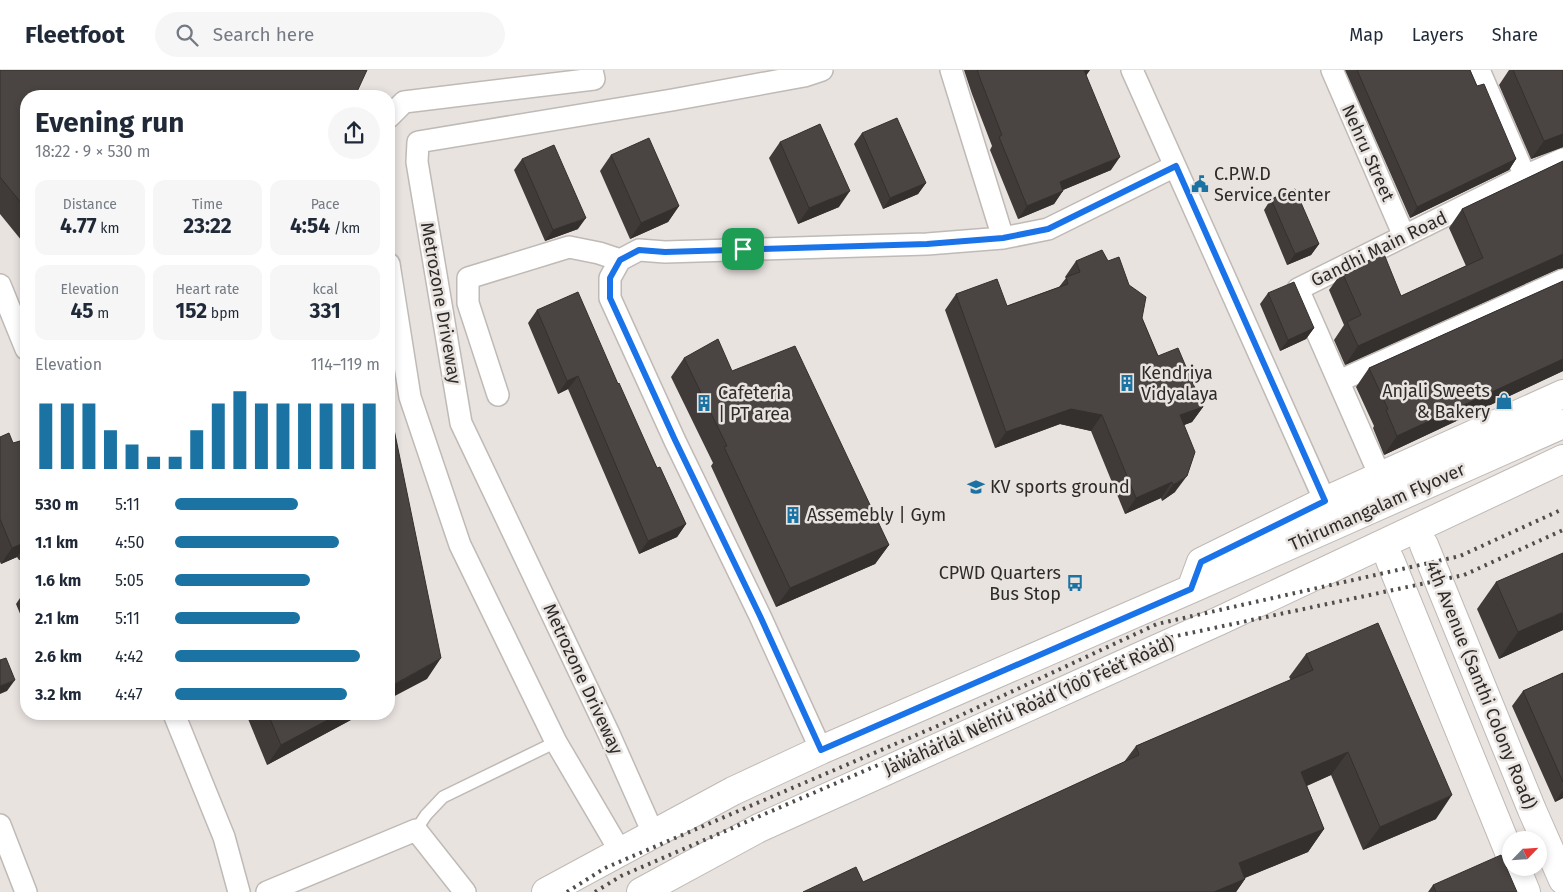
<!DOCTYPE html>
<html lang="en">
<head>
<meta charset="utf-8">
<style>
  :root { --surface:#fff; --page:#f6f6f7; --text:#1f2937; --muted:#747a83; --line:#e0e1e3; --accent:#1a73a2 }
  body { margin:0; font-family:"Fira Sans",sans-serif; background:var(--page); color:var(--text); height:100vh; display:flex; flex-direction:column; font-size:19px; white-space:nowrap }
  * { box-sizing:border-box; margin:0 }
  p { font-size:16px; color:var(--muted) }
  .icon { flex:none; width:28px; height:28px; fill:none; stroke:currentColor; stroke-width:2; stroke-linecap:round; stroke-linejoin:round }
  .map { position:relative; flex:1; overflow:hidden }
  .drawer { position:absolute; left:20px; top:20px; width:375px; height:630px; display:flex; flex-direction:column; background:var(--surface); border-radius:20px; box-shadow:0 2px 8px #0003 }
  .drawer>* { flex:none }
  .needle { width:32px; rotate:65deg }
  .tools { position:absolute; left:1502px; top:761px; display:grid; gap:10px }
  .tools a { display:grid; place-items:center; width:45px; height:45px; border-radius:50%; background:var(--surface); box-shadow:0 2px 8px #0003; font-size:25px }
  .pin { position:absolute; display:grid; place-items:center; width:42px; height:42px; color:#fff; margin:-21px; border-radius:10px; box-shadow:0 2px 8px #0006 }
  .round { display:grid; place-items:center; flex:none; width:52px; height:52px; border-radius:26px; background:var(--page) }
  .summary { display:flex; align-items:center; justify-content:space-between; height:85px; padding:0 15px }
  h1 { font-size:28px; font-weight:700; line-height:38px }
  .figures { display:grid; grid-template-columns:repeat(3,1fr); gap:8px; height:85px; padding:5px 15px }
  .figures div { display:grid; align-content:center; border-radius:12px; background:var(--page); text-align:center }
  .figures b { font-size:21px; font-weight:700 }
  .figures small { font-size:14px; font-weight:400 }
  .figures p { font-size:14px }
  .chart { height:140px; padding:10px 15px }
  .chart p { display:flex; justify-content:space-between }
  .chart svg { width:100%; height:90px; margin-top:5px; stroke:var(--accent); stroke-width:6 }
  ul { padding:0 15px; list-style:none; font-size:16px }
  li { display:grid; grid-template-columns:80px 60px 1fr; align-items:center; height:38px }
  li i { height:12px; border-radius:6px; background:var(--accent) }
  header { display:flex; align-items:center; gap:30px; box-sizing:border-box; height:70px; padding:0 25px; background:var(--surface); border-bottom:1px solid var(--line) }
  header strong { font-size:24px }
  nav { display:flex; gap:28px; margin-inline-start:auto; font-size:18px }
  .search { width:350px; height:45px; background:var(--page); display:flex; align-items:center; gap:12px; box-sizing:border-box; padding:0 18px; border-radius:28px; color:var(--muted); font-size:19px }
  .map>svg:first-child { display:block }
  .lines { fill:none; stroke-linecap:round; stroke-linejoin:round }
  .service-casing { stroke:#bfbab6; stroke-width:14 }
  .minor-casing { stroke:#bfbab6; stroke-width:24 }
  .tertiary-casing { stroke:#bfbab6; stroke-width:30 }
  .primary-casing { stroke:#bfbab6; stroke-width:30 }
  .service { stroke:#fff; stroke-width:11 }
  .minor { stroke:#fff; stroke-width:21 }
  .tertiary { stroke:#fff; stroke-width:28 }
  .primary { stroke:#fff; stroke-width:28 }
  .rail { stroke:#504d4b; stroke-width:4; stroke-dasharray:2.5 5; stroke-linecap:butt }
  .wall { fill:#403b39 }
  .shaded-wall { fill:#34302e }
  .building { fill:#4a4542; stroke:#34302e }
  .route-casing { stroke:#fff; stroke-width:10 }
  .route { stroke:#1a73e8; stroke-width:6 }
  .labels { text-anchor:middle; stroke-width:5; stroke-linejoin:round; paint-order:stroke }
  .street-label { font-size:18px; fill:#2d2b29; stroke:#e9e3e0 }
  .poi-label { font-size:18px; fill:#2d2b29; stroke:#e9e3e0; text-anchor:start }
</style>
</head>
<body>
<header>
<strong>Fleetfoot</strong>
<div class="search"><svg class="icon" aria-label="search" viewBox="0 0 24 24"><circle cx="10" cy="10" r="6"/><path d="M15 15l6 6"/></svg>Search here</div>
<nav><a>Map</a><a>Layers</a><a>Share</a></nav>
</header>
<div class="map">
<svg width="1563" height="822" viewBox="0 0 1563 822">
  <rect width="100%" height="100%" fill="#e9e3e0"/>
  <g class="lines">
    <g class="service-casing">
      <path id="service" d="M416 760 426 745 443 727 556 672"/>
    </g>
    <g class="minor-casing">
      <path id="minor" d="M951 0 1003 168
        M1132 0 1325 431
        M1332 0 1404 166
        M1479 0 1525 106
        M389 47 404 32 594 9 592 0
        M389 194 410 327 460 475 556 672 620 781
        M0 215 26 279
        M1339 311 1563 210
        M498 325 468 233V208L569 177 599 183 620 190
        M1380 406 1298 219 1525 106 1563 89
        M174 644 224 767 239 822
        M821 680 760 546 675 371 610 228V208L620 190 639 180 665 182 927 174 1003 168 1048 159 1175 96
        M0 755 26 822
        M653 763 609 664 461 353 417 92 418 72 672 30 804 6 822 0
        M267 822 416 760 465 822"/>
    </g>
    <g class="tertiary-casing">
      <path id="tertiary" d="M1424 475 1532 740 1563 810
        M1390 490 1511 787
        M1516 798 1526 822"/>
    </g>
    <g class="primary-casing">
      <path id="primary" d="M1191 519 1201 492 1325 431 1563 324
        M546 822 733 721 821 680 1191 519 1563 354
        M641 822 759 758 1221 550 1563 389"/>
    </g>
    <use href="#service" class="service"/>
    <use href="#minor" class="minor"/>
    <use href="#tertiary" class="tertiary"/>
    <use href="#primary" class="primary"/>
    <path class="rail" d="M567 822 605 798 942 654 1157 554 1460 486 1563 439
      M595 822 621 806 936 670 1162 569 1464 505 1563 460"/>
  </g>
  <path class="wall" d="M0 0 26 26V176L0 144Z
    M964 0H1090L1086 5 1111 100 1063 120 1054 134 1018 149 990 80 992 76 972 24Z
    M1345 0H1470L1477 16 1516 89 1509 100 1410 148Z
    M1509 0H1563V77L1531 89 1499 15Z
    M862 63 926 113 918 124 883 139 854 74Z
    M780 72 839 137 798 154 769 88Z
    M611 85 679 136 668 152 630 169 600 101Z
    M522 89 578 159 545 171 514 100Z
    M1563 91V198L1558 199 1345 295 1334 270 1344 255 1329 220 1342 202 1401 226 1466 196 1449 158 1462 139Z
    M1271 129 1319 174 1311 185 1287 195 1264 140Z
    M1076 191 1142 248 1158 286 1203 337 1192 352 1184 355 1175 422 1162 431 1161 428 1125 444 1091 361 1060 354 995 378 945 240 956 224 1007 236 1059 217 1066 208 1065 207Z
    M1563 211V301L1384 385 1373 358 1374 356 1356 317 1369 298Z
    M1268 223 1314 258 1306 269 1280 281 1260 234Z
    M537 240 618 314 657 398 686 454 677 467 639 484 568 319 558 324 528 253Z
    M684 288 732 301 889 475 875 494 776 537 711 396 713 393 671 307Z
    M0 367 13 373 26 387V487L19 490 17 487 1 494 0 492Z
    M1496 512 1563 560 1499 589 1477 539Z
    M26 519V558L16 534Z
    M1306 584 1436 749 1363 780 1331 705 1307 716 1324 759 1308 782 1245 808V809L1236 822H803L863 812 1124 692 1136 676 1291 610 1289 607Z
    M1563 603V728L1555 732 1512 636 1523 621Z
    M246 644H362L267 695Z
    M1433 815 1517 822H1428Z"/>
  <path class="shaded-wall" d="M1084 0H1090L1083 10Z
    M1563 64V77L1531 89 1544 71Z
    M1120 87 1111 100 1051 125 1060 112Z
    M1516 89 1509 100 1410 148 1417 137Z
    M926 113 918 124 883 139 890 128Z
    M850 121 839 137 798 154 809 138Z
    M1063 121 1054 134 1018 149 1027 136Z
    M679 136 668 152 630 169 641 153Z
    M586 148 578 159 545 171 553 160Z
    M1319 174 1311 185 1287 195 1295 184Z
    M1563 184V198L1558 199 1345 295 1358 276Z
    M1314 258 1306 269 1280 281 1288 270Z
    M1563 289V301L1384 385 1397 366Z
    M578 306 568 319 558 324 567 311Z
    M1203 337 1192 352 1169 361 1180 345Z
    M1071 339 1102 345 1091 361 1060 354 995 378 1006 362Z
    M1187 406 1175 422 1162 431 1173 415Z
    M1172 412 1161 428 1125 444 1136 428Z
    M686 454 677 467 639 484 648 471Z
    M26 472V474L17 487 1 494 12 478Z
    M889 475 875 494 776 537 790 518Z
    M26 479V487L19 490Z
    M1563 542V560L1499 589 1518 562Z
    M441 588 427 609 389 629V617Z
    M15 610 7 621 0 624V616Z
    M339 644H362L267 695 281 675Z
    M1348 682 1331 705 1285 725 1301 702Z
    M1563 720V728L1555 732Z
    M1452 725 1436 749 1363 780 1380 757Z
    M1324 759 1308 782 1222 817 1239 793Z
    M1245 809 1236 822H1214Z"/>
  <path class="building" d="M0 0H367L355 26H26V139L0 107Z
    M977 0H1084L1120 87 1060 112 1063 121 1027 136 999 67 1002 65 981 11Z
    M1357 0H1470L1477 16 1484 14 1516 89 1417 137Z
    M1513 0H1563V64L1544 71Z
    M897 48 926 113 890 128 862 63Z
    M820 54 850 121 809 138 780 72Z
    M649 68 679 136 641 153 611 85Z
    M554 75 586 148 553 160 522 89Z
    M1563 91V184L1358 276 1347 252 1361 245 1342 202 1384 184 1401 226 1483 188 1462 139Z
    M1295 119 1319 174 1295 184 1271 129Z
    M1102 180 1108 191 1119 187 1129 215 1146 227 1142 248 1158 286 1178 278 1203 337 1180 345 1195 382 1187 406 1173 415 1172 412 1136 428 1102 345 1071 339 1006 362 956 224 997 209 1007 236 1068 214 1066 207 1080 202 1076 191Z
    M1563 211V289L1397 366 1386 340 1388 339 1369 298Z
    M1294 212 1314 258 1288 270 1268 223Z
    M578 222 618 314 619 313 657 398 660 397 686 454 648 471 578 306 567 311 537 240Z
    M718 269 732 301 795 276 889 475 790 518 724 377 727 376 684 288Z
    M389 335 441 588 389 617Z
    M9 363 13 373 20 371 26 387V472L12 478 0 449V367Z
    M1563 483V542L1518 562 1496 512Z
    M1378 553 1452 725 1380 757 1348 682 1301 702 1324 759 1239 793 1245 809 1214 822H803L856 797 863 812 1139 685 1136 676 1313 600 1306 584Z
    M6 588 15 610 0 616V590Z
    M1563 603V712L1523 621Z
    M268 644H339L281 675Z
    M1501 785 1517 822H1436L1433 815Z"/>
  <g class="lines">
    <g class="route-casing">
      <path id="route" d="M1176 96 1325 431 1201 492 1191 519 821 680 760 546 675 370 610 228V208L620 190 639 180 665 182 927 174 1003 168 1048 159Z"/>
    </g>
    <use href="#route" class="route"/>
  </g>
  <defs>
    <g id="civic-bare" transform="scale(1.35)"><path d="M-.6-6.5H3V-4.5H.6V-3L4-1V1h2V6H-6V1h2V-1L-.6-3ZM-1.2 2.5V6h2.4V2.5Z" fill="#1a73a2" stroke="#e9e3e0" stroke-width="2.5" paint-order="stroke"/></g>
    <g id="building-bare" transform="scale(1.35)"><path d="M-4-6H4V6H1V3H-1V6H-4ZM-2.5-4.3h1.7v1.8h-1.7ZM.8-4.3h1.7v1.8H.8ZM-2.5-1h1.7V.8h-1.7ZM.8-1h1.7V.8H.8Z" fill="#1a73a2" stroke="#e9e3e0" stroke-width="2.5" paint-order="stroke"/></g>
    <g id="shop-bare" transform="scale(1.35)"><path d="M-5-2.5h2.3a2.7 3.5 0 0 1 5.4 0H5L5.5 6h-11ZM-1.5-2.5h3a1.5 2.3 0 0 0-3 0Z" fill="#1a73a2" stroke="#e9e3e0" stroke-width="2.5" paint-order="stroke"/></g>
    <g id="school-bare" transform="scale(1.35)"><path d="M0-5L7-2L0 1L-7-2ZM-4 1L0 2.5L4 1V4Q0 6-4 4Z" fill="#1a73a2" stroke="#e9e3e0" stroke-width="2.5" paint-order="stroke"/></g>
    <g id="bus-bare" transform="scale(1.35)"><path d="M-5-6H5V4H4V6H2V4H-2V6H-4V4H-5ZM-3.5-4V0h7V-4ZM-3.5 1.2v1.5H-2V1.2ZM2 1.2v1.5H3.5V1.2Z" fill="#1a73a2" stroke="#e9e3e0" stroke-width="2.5" paint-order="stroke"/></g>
  </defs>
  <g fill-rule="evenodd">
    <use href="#civic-bare" x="1200" y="114"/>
    <use href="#building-bare" x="1127" y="313"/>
    <use href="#shop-bare" x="1504" y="331"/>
    <use href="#building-bare" x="704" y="333"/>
    <use href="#school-bare" x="976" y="417"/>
    <use href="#building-bare" x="793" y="445"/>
    <use href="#bus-bare" x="1075" y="513"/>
  </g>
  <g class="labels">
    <g class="street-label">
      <text transform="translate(1368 83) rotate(66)" y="6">Nehru Street</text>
      <text transform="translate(1379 179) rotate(-26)" y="6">Gandhi Main Road</text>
      <text transform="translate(441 233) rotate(80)" y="6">Metrozone Driveway</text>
      <text transform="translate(1377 437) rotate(-24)" y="6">Thirumangalam Flyover</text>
      <text transform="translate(583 609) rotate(65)" y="6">Metrozone Driveway</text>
      <text transform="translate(1481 615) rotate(68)" y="6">4th Avenue (Santhi Colony Road)</text>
      <text transform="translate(1029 636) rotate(-24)" y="6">Jawaharlal Nehru Road (100 Feet Road)</text>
    </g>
    <g class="poi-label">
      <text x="1214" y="110">C.P.W.D<tspan x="1214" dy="21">Service Center</tspan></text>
      <text x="1141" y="309">Kendriya<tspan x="1141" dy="21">Vidyalaya</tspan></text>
      <text x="1490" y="327" text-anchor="end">Anjali Sweets<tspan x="1490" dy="21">&amp; Bakery</tspan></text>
      <text x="718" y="329">Cafeteria<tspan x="718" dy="21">| PT area</tspan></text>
      <text x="990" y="423">KV sports ground</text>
      <text x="807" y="451">Assemebly | Gym</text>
      <text x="1061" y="509" text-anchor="end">CPWD Quarters<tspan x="1061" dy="21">Bus Stop</tspan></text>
    </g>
  </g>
</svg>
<div class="tools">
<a><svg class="needle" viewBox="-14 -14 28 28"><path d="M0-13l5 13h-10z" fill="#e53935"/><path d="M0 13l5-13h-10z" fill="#747a83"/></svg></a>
</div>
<div class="pin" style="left:743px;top:179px;background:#1e9e55"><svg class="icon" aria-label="arrive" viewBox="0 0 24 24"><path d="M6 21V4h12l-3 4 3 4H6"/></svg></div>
<section class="drawer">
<div class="summary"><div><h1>Evening run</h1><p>18:22 · 9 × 530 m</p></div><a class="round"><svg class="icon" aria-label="share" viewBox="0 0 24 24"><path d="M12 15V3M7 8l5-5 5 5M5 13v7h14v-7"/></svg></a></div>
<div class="figures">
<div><p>Distance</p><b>4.77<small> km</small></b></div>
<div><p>Time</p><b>23:22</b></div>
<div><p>Pace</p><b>4:54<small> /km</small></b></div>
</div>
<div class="figures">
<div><p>Elevation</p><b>45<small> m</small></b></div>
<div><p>Heart rate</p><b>152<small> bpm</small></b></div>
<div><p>kcal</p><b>331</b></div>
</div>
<div class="chart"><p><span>Elevation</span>114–119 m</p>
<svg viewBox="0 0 160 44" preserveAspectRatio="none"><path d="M5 44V12M15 44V12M25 44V12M35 44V25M45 44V32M55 44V38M65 44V38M75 44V25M85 44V12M95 44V6M105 44V12M115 44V12M125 44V12M135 44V12M145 44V12M155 44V12"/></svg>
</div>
<ul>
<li><b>530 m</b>5:11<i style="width:60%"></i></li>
<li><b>1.1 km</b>4:50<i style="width:80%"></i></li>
<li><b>1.6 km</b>5:05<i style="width:66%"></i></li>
<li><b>2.1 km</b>5:11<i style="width:61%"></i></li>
<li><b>2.6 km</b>4:42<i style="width:90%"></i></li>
<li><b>3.2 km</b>4:47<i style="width:84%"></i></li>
</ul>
</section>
</div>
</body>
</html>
